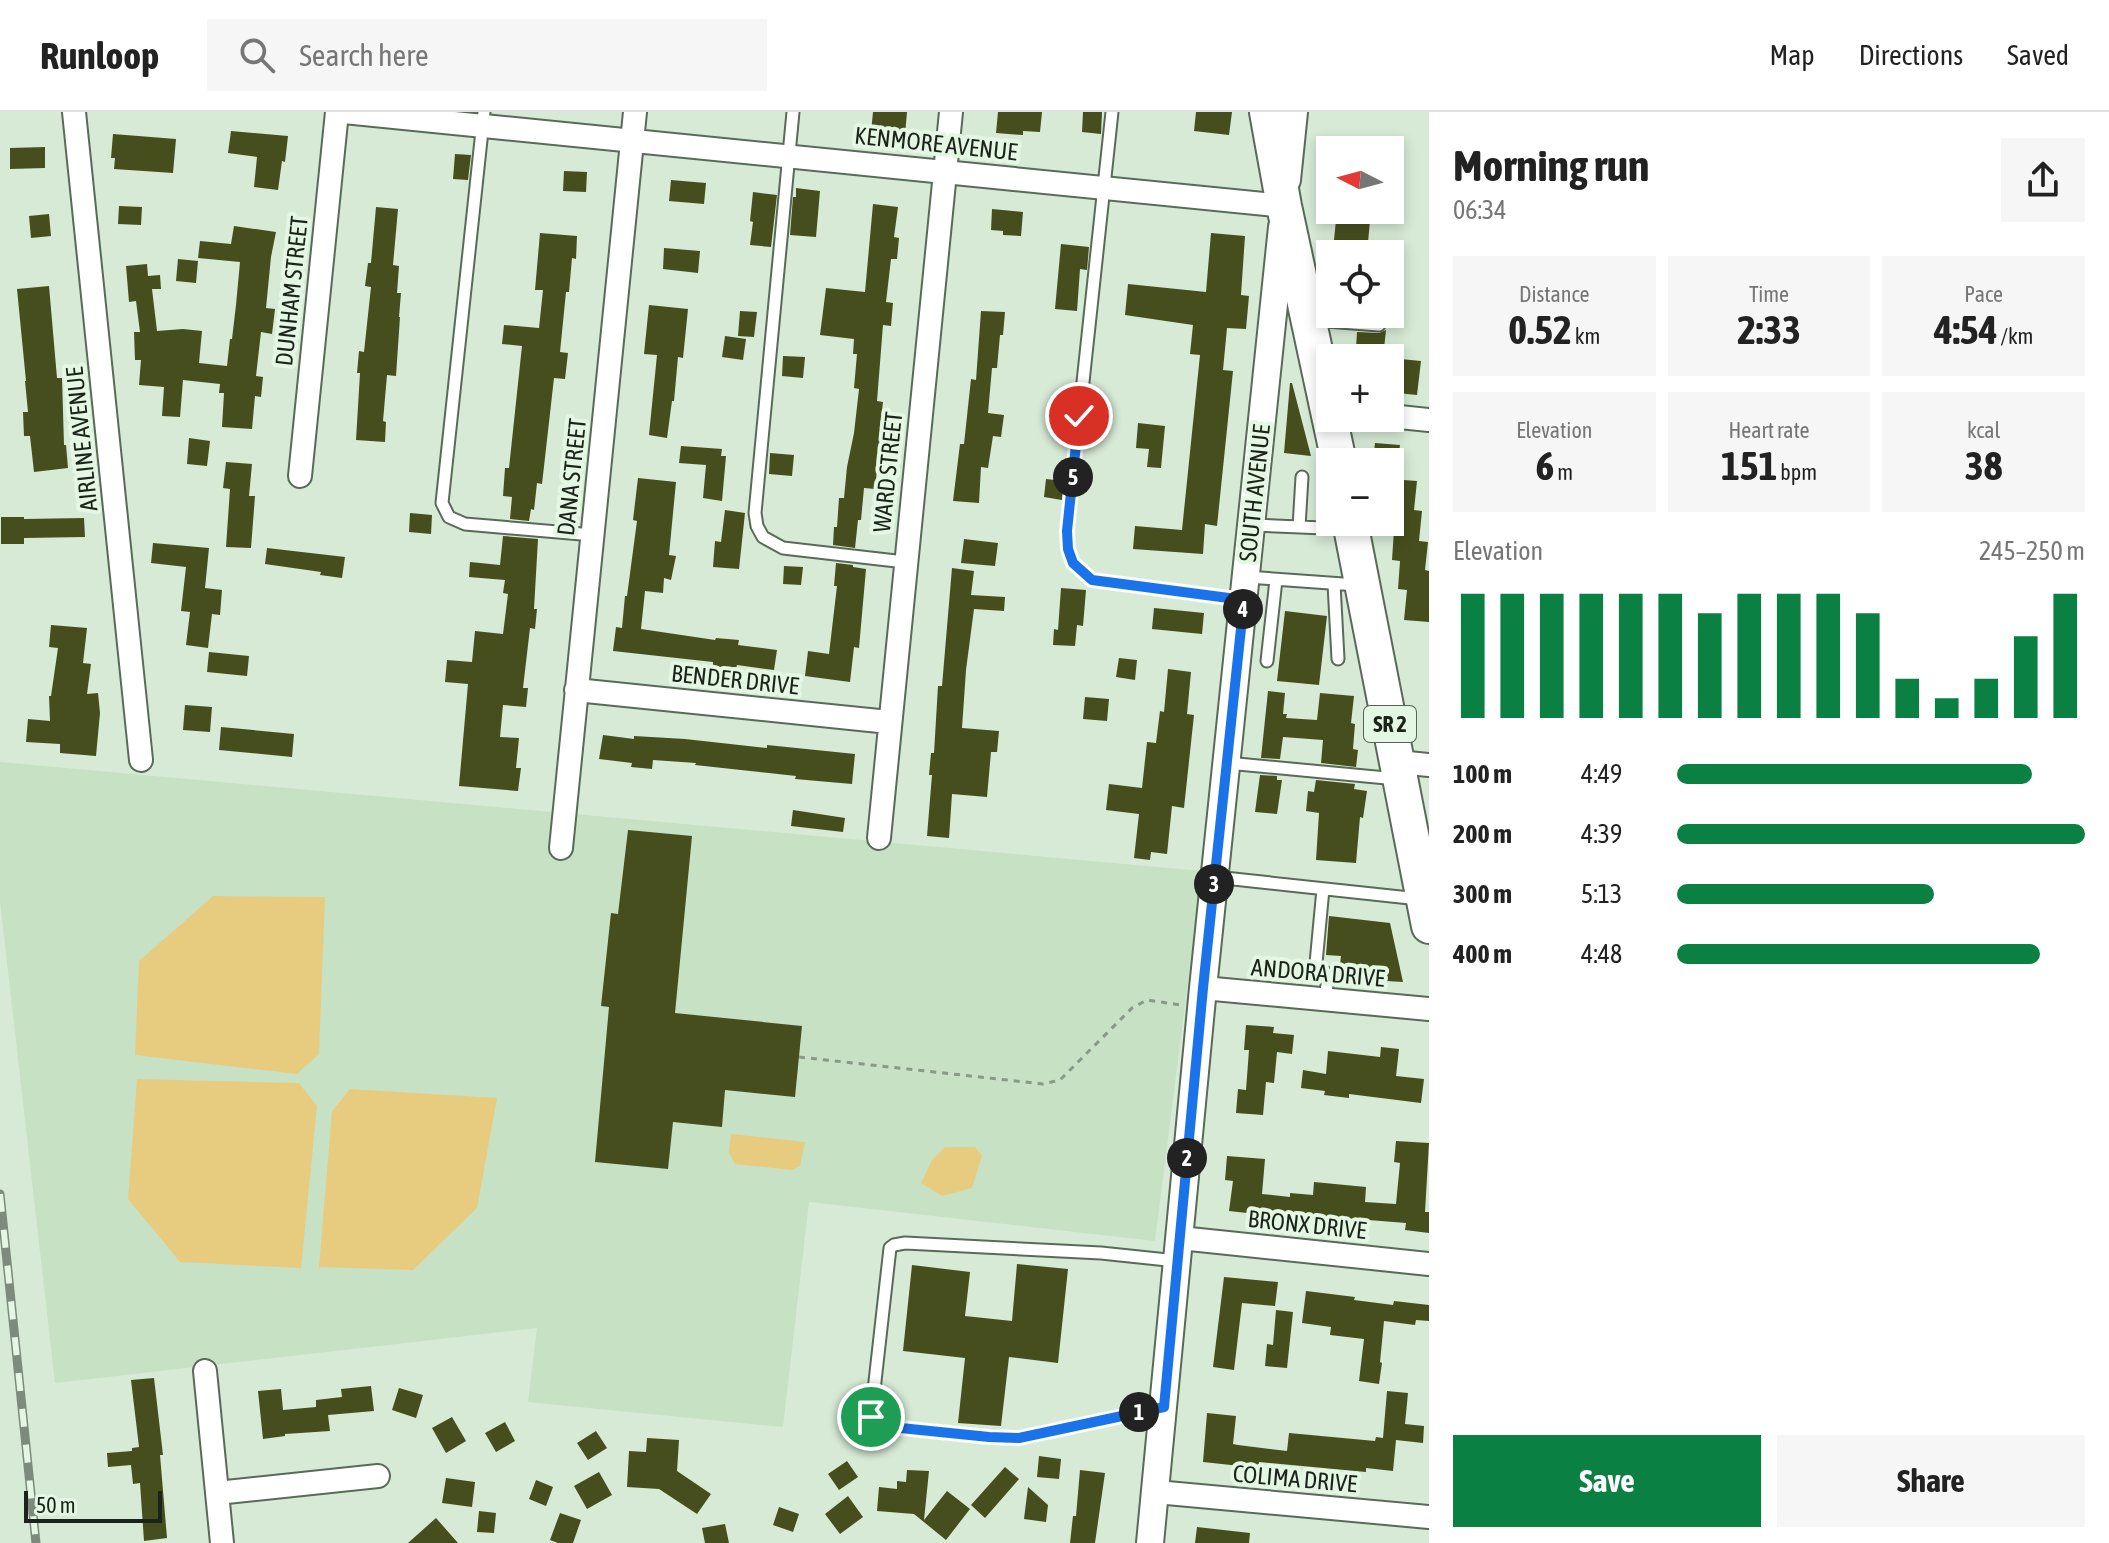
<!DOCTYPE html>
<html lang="en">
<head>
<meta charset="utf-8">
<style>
  :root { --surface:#fff; --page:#f6f6f6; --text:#222; --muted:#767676; --line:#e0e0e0; --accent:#0b8043 }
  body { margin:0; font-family:"Asap Condensed",sans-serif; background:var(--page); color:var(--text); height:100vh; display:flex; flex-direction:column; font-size:30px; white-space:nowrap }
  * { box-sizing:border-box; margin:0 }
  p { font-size:26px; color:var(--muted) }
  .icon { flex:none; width:44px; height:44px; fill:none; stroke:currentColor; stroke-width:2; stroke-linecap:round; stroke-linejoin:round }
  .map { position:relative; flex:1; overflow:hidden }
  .sheet { display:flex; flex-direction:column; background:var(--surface); width:680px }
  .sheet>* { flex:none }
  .needle { width:52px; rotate:276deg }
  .tools { position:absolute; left:1316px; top:24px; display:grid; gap:16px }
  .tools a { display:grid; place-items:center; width:88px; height:88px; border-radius:0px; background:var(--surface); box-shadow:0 4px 12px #0003; font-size:40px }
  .scale { position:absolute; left:24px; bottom:20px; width:138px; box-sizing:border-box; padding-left:8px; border:4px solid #1b231b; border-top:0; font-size:22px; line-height:28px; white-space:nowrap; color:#1b231b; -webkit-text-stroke:6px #e3f7e2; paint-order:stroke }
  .pin { position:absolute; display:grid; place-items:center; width:68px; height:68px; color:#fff; margin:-34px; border:4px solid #fff; border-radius:50%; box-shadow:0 2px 8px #0007 }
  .km { position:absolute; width:40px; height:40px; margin:-20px; border-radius:50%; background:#222; color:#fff; font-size:22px; line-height:40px; text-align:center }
  .round { display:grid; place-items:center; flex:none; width:84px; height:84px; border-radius:0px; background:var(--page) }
  .headline { display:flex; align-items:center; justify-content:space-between; height:136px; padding:0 24px }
  h1 { font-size:44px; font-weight:700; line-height:60px }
  .stats { display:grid; grid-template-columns:repeat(3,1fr); gap:12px; height:136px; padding:8px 24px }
  .stats div { display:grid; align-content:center; border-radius:0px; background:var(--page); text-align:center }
  .stats b { font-size:40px; font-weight:700 }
  .stats small { font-size:22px; font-weight:400 }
  .stats p { font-size:22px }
  .chart { height:224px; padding:16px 24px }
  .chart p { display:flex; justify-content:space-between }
  .chart svg { width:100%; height:144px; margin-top:8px; stroke:var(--accent); stroke-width:6 }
  .primary-button { display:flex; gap:16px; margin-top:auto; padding:16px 24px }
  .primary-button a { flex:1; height:92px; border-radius:0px; background:var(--accent); color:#fff; font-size:32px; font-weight:700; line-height:92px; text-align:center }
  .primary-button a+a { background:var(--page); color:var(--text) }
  ul { padding:0 24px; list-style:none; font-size:26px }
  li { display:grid; grid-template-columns:128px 96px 1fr; align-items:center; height:60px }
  li i { height:20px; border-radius:10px; background:var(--accent) }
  header { display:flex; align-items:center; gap:48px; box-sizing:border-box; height:112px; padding:0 40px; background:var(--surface); border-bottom:2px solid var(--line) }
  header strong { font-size:38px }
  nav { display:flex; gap:44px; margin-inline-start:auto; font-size:28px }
  .search { width:560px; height:72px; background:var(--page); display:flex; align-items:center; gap:20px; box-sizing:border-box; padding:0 28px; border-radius:0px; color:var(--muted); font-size:30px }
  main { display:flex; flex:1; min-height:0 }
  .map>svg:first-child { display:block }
  .built { fill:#c7e1c5 }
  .green { fill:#e7cc7f }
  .building { fill:#464e1d }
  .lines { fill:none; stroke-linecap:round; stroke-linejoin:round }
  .service-casing { stroke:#596a58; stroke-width:15 }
  .minor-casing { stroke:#596a58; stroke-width:26 }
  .tertiary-casing { stroke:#596a58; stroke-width:30 }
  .primary-casing { stroke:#596a58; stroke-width:38 }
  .path { stroke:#899888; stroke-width:3; stroke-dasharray:6 6; stroke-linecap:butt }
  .service { stroke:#fff; stroke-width:11 }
  .minor { stroke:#fff; stroke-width:22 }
  .tertiary { stroke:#fff; stroke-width:26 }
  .primary { stroke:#fff; stroke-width:34 }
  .rail-casing { stroke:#7d8b7c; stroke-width:9 }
  .rail { stroke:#e3f7e2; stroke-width:6; stroke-dasharray:18; stroke-linecap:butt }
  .route-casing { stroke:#fff; stroke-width:16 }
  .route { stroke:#1a73e8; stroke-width:10 }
  .labels { text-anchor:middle; stroke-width:8; stroke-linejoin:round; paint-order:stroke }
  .shield { fill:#e3f7e2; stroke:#576357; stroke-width:2 }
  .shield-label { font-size:22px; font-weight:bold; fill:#1b231b }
  .street-label { font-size:24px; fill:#1b231b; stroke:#e3f7e2 }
</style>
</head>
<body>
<header>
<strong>Runloop</strong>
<div class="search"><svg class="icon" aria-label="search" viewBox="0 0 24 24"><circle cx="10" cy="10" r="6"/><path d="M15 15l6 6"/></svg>Search here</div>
<nav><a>Map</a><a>Directions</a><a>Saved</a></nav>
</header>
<main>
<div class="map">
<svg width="1429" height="1431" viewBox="0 0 1429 1431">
  <rect width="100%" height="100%" fill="#d6ead5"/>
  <path class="built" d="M0 650 1202 759 1155 1129 809 1090 783 1315 528 1290 537 1216 55 1271 0 789Z"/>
  <path class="green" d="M213 784 325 785 319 942 297 962 135 943 139 849Z
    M137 967 299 971 317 994 301 1156 180 1150 128 1087Z
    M350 977 497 986 477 1096 413 1158 319 1155 332 999Z
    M731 1022 805 1030 800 1054 792 1058 735 1052 729 1041Z
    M945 1035H975L982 1044 972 1076 942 1084 921 1071 932 1048Z"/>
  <path class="building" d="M873 0H907L905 23 871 20Z
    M998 0H1042L1040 20 1023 19V23L996 21Z
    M1083 0H1102L1101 22 1082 20Z
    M1196 0H1232L1229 23 1194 19Z
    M231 19 288 24 285 50 282 49 278 78 254 75 257 45 228 41Z
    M113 22 176 27 173 61 114 57 115 46H111Z
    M45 35V56L10 57V36Z
    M455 42 471 43 468 68 453 67Z
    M564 59 587 60 586 80 563 79Z
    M671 68 706 71 704 92 669 89Z
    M796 76 820 79 816 125 790 123 793 85H796Z
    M753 80 777 83 771 135 750 133 753 110 750 109Z
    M873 92 898 95 894 125 899 126 897 147H891L886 190 893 191 891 214 883 213 877 289 883 290 879 325H882L879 347H878L875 377 864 376 861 408H858L855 436 833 433 834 415H837L839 386H844L847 355 854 321 859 277 854 276 857 242H853L854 227 820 223 826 176 865 180Z
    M119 94 142 95 141 113 118 112Z
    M376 95 398 97 393 153 399 154 397 181H401L399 205H400L396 264 387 263 383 309 386 310 385 330 356 328 360 261H357L359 239 364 240 371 175 365 174 368 151H371Z
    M992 97 1023 100 1021 124 1003 123V119L991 118Z
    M1337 98H1371L1367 141 1333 138Z
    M49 102 51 124 31 126 29 104Z
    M234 114 276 120 271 145 266 196 275 197 272 222 261 220 256 264 263 265 261 285 255 284 252 317 222 315 224 281H219L220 272 183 268 180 305 162 304 164 275 139 273 141 248H135L134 220H140L136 189 129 190 126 154 147 152 148 164 160 163 161 177H152L157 219 183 217 202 219 199 251 227 254 230 227H232L236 193 240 150 198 146 200 129 231 132Z
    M540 121 577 124 576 147 572 146 569 180H566L560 240 568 241 565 267 554 266 542 372 537 371 534 398 531 397 529 409 510 407 512 385 503 384 505 356H509L522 234 502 232 504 213 539 216 543 178H535Z
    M1211 121 1245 124 1241 183 1249 184 1246 217 1227 216 1223 258 1233 259 1217 414 1205 412 1203 442 1133 437 1135 414 1182 418 1200 243 1190 242 1193 213 1125 203 1128 172 1206 180Z
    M1061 132 1089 135 1087 158 1080 157 1077 199 1055 197Z
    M664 136 700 139 698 161 663 157Z
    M178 147 198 149 196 171 176 169Z
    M49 174 57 266H62L64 333H66L68 356 34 360 30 324H24L23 300H28L25 269H26L17 177Z
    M649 193 688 197 683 246 678 245 674 289H672L667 326 649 323 657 243 644 242Z
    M740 199 757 200 754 225 738 224Z
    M981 199 1005 200 1003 223H1000L997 256H992L988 301 1004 303 1001 325 993 324 988 356 981 355 979 391 953 389 960 332H964L971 267 976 268Z
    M1386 218 1383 246H1359L1360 237 1356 236 1357 220 1379 221Z
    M725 224 746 227 743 248 722 245Z
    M783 244 805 245 803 266 782 264Z
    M1390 246 1421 249 1417 283 1397 281 1399 269 1390 268Z
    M1290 271H1292L1311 344 1284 341Z
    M1138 311 1165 314 1161 356 1147 355 1149 337 1136 336Z
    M189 326 210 329 207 354 187 352Z
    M1375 331 1400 333 1398 350H1373Z
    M681 334 722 337 721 344H726L722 389 703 386 706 353 679 351Z
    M770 341 794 343 792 364 769 362Z
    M226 350 252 352 249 384H255L251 436 226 435 230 377 223 376Z
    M638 366 676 370 669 443 676 444 671 468 664 466 663 481 645 479 641 517 715 528 716 526 739 528 738 533 777 538 774 558 737 553 736 557 713 554V550L613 539 616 515 622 516 625 484H627L637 409 633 408Z
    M1046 367 1064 369 1062 388 1044 385Z
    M1390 367 1417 369 1414 398 1422 399 1419 429 1428 430 1425 458 1429 459V510L1404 508 1407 478 1398 477 1400 449 1392 448 1394 418H1390Z
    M725 398 745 401 739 457 713 455 715 429 721 430Z
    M410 401 432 403 431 422 409 420Z
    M1 405H24V407L84 406 85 425 24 426V432H1Z
    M503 424 538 427 534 497H537L535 517 530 516 523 576H528L526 595 503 593 500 625 519 626 516 656H521L518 679 459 674 468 572 445 570 447 548 472 550 475 519 503 522 508 482 503 481 505 468 469 465 470 450 500 453Z
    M964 427 998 431 995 454 961 451Z
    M153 431 209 436 205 476 222 478 220 503 212 502 208 536 186 533 190 500 181 499 186 455 151 451Z
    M267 436 345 445 342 466 320 463 321 460 265 452Z
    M836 451 853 453V455L866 457 859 536 854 535 850 570 805 564 808 539 829 542 837 474H834Z
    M784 454 803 455 801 473 783 472Z
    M952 456 974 459 971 483 1005 485 1004 499 974 497 966 558 962 616 999 619 997 640H991L987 685 952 682 949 726 927 724 932 663H929L931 641H934L938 574H942Z
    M1061 476 1086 478 1083 514 1077 513 1075 534 1053 533 1054 517 1058 518Z
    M1154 496 1204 501 1202 522 1152 517Z
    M1285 499 1327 504 1319 573 1277 569Z
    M51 513 87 516 83 551 91 552 87 582 98 581 100 601 96 644 60 641V632L26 630 28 607 50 609 49 584H51L58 536 49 535Z
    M209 540 249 544 247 564 207 560Z
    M1119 546 1137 548 1135 568 1116 565Z
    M1168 557 1191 560 1187 602 1194 603 1184 696 1172 694 1167 742 1151 740 1150 748 1134 746 1139 702 1106 698 1109 672 1142 676 1147 630 1156 631 1160 599 1164 600Z
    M1268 579 1285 581 1283 602H1287L1286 606 1317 608 1320 581 1354 584 1351 611 1355 612 1353 637 1358 638 1356 655 1321 651 1323 628 1283 625 1280 647 1261 646Z
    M1085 585 1109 587 1107 609 1083 607Z
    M185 593 212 595 210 620 183 618Z
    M221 615 294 622 292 645 219 638Z
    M603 623 634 627V624L685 627 767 636V633L855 642 852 672 795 667 796 664 695 653 696 651 653 648 652 657 631 655 632 651 599 647Z
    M1260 663 1277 664V668H1282L1277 702 1255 700Z
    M1316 668 1355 672 1354 677 1367 679 1363 706 1360 705 1356 751 1316 748 1319 701 1306 699 1308 679 1314 680Z
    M793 698 845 706 843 720 791 714Z
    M628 718 692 724 675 901 802 914 795 985 725 978 722 1015 673 1010 668 1057 595 1050 609 895 601 894 611 801 618 802Z
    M1329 804 1390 811 1403 870 1354 867V870L1338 869 1341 844 1326 843Z
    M1246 913 1274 915 1273 921 1294 923 1292 942 1277 940 1274 971 1266 970 1263 1003 1236 1001 1238 977 1246 978 1249 938H1244Z
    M1381 935 1399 937 1396 964 1424 967 1421 991 1349 982V986L1324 983 1325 979 1301 976 1303 958 1326 962 1328 939 1380 945Z
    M1396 1029 1429 1031 1425 1100H1429V1121L1405 1118 1406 1111 1306 1103V1105L1265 1102V1103L1229 1099 1233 1069 1225 1068 1227 1044 1265 1047 1262 1082 1290 1085V1081L1313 1083 1314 1070 1366 1075 1365 1090 1396 1092 1400 1051 1394 1050Z
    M1017 1152 1068 1157 1058 1251 1009 1245 1001 1314 958 1311 965 1246 903 1239 912 1153 970 1160 965 1204 1012 1209Z
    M1224 1165 1278 1170 1275 1194 1242 1191 1234 1258 1213 1255Z
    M1306 1179 1355 1185 1354 1188 1393 1193 1394 1189 1429 1193V1209L1416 1208 1415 1213 1384 1209 1380 1250 1382 1251 1379 1272 1359 1269 1364 1227 1330 1223 1331 1215 1302 1211Z
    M1276 1198 1293 1200 1287 1256 1265 1254 1267 1232 1273 1233Z
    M154 1266 163 1343H160L167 1426 144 1429 140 1371 133 1372 131 1353 108 1355 107 1341 132 1339V1336L139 1335 131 1268Z
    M371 1274 374 1299 328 1303 330 1319 285 1322V1324L263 1327 258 1279 281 1277 283 1298 316 1295V1288L342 1285 341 1277Z
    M399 1276 423 1283 416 1306 392 1298Z
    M1387 1279 1408 1281 1405 1312 1424 1314 1423 1331 1396 1328 1393 1359 1366 1356V1360L1259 1350V1356L1203 1350 1207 1301 1236 1304 1233 1332 1238 1333 1287 1339 1289 1321 1375 1329 1376 1325 1383 1326Z
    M452 1305 466 1329 446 1341 432 1316Z
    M505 1310 515 1329 496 1340 485 1321Z
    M596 1319 607 1336 588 1348 577 1331Z
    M647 1326 679 1328 677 1359 711 1382 697 1402 659 1377 627 1375 629 1339 646 1340Z
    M1039 1344 1061 1347 1059 1367 1037 1365Z
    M847 1349 858 1365 839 1378 828 1362Z
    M1005 1355 1019 1367 985 1406 971 1393Z
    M907 1358 929 1359 924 1408 947 1379 970 1397 946 1428 914 1402 877 1399 879 1375 897 1377V1369L906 1370Z
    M1080 1358 1105 1361 1095 1431H1070L1073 1404H1076Z
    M599 1360 612 1383 587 1397 574 1374Z
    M446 1366 475 1370 472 1395 442 1391Z
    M536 1368 553 1375 546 1394 529 1387Z
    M1028 1375 1048 1393 1046 1410 1024 1407Z
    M848 1384 863 1405 840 1422 825 1402Z
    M779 1395 799 1402 793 1420 773 1413Z
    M479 1399 496 1401 494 1421 477 1420Z
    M560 1401 581 1408 573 1431H558L550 1428Z
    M436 1406 458 1431H408Z
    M725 1412 729 1431H705L702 1416Z
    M1197 1415 1250 1421 1249 1431H1195Z"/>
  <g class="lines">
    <g class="service-casing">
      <path id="service" d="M484 0 442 391 449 405 465 412 593 423
        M793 0 755 401 757 414 763 425 783 436 905 450
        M1112 0 1067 419 1068 437 1073 451 1092 468 1243 488
        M1307 174 1330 178
        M1313 208 1379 213
        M1252 413 1347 417
        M1299 415 1302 365
        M1247 465 1357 473
        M1334 472 1338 547
        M1267 549 1276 468
        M1227 651 1397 667
        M1215 765 1419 787
        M1323 777 1316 851 1319 859 1325 860 1328 865 1325 888
        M1163 1295 1019 1326 989 1325 881 1314 875 1311 871 1305 890 1136 894 1133 905 1131 1101 1141 1177 1149"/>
    </g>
    <g class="minor-casing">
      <path id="minor" d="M74 0 141 648
        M344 0 1284 94
        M1390 304 1429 308
        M300 364 337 0
        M576 578 889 610
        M1398 650 1429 653
        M879 726 951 0
        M561 736 635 0
        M1203 876 1429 897
        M1180 1126 1429 1152
        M205 1259 222 1431
        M1156 1380 1429 1405
        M217 1381 378 1364"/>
    </g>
    <g class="tertiary-casing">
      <path id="tertiary" d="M1287 68 1294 0
        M1150 1431 1203 876 1282 115"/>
    </g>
    <g class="primary-casing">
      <path id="primary" d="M1267 0 1284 94 1339 350
        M1350 410 1429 814"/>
    </g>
    <path class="path" d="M799 945 1043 972 1060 968 1132 896 1147 888 1181 893"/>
    <use href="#service" class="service"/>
    <use href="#minor" class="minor"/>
    <use href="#tertiary" class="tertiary"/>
    <use href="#primary" class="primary"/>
    <g class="rail-casing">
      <path id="rail" d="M0 1082 36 1431"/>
    </g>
    <use href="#rail" class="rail"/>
  </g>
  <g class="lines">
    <g class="route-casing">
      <path id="route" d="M871 1305 875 1311 881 1314 989 1325 1019 1326 1164 1295 1203 876 1244 488 1092 468 1073 451 1068 437 1067 419 1079 304"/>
    </g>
    <use href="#route" class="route"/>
  </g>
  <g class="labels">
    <rect class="shield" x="1364" y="594" width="52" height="36" rx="6"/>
    <g class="shield-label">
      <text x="1390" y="620">SR 2</text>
    </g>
    <g class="street-label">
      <text transform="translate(936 32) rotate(6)" y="8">KENMORE AVENUE</text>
      <text transform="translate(292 179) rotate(-84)" y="8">DUNHAM STREET</text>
      <text transform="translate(82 327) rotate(-96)" y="8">AIRLINE AVENUE</text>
      <text transform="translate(888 360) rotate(-84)" y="8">WARD STREET</text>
      <text transform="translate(572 365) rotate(-84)" y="8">DANA STREET</text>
      <text transform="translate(1255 381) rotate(-84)" y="8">SOUTH AVENUE</text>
      <text transform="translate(735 568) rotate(6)" y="8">BENDER DRIVE</text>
      <text transform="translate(1318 861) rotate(5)" y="8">ANDORA DRIVE</text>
      <text transform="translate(1307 1113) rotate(6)" y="8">BRONX DRIVE</text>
      <text transform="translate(1295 1367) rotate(5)" y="8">COLIMA DRIVE</text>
    </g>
  </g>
</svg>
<div class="tools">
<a><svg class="needle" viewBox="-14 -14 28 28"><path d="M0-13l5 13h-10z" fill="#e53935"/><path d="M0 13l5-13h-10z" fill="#767676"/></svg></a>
<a><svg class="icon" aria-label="locate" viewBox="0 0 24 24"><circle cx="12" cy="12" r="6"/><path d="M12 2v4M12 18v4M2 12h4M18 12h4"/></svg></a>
<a>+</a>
<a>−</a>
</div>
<div class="scale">50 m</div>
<div class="pin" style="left:871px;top:1305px;background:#1e9e55"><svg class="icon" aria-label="arrive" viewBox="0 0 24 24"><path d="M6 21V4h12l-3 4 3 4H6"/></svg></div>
<div class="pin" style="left:1079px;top:304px;background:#d93025"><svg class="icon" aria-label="check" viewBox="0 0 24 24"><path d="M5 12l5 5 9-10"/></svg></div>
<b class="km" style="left:1139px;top:1300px">1</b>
<b class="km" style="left:1187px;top:1046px">2</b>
<b class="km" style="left:1214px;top:772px">3</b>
<b class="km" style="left:1243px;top:497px">4</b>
<b class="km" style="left:1073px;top:365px">5</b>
</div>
<section class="sheet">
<div class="headline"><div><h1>Morning run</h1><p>06:34</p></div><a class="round"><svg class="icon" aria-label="share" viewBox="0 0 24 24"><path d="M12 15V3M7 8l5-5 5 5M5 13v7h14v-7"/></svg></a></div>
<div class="stats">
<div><p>Distance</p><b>0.52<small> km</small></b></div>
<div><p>Time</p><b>2:33</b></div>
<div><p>Pace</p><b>4:54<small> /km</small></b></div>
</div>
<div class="stats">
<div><p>Elevation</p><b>6<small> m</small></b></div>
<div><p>Heart rate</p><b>151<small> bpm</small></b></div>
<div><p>kcal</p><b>38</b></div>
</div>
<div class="chart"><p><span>Elevation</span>245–250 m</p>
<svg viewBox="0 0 160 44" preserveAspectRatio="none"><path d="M5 44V6M15 44V6M25 44V6M35 44V6M45 44V6M55 44V6M65 44V12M75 44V6M85 44V6M95 44V6M105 44V12M115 44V32M125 44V38M135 44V32M145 44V19M155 44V6"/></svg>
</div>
<ul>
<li><b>100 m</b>4:49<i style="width:87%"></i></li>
<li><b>200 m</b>4:39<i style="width:100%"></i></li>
<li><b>300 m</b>5:13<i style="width:63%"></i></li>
<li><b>400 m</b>4:48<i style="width:89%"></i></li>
</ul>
<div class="primary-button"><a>Save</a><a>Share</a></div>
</section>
</main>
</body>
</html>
